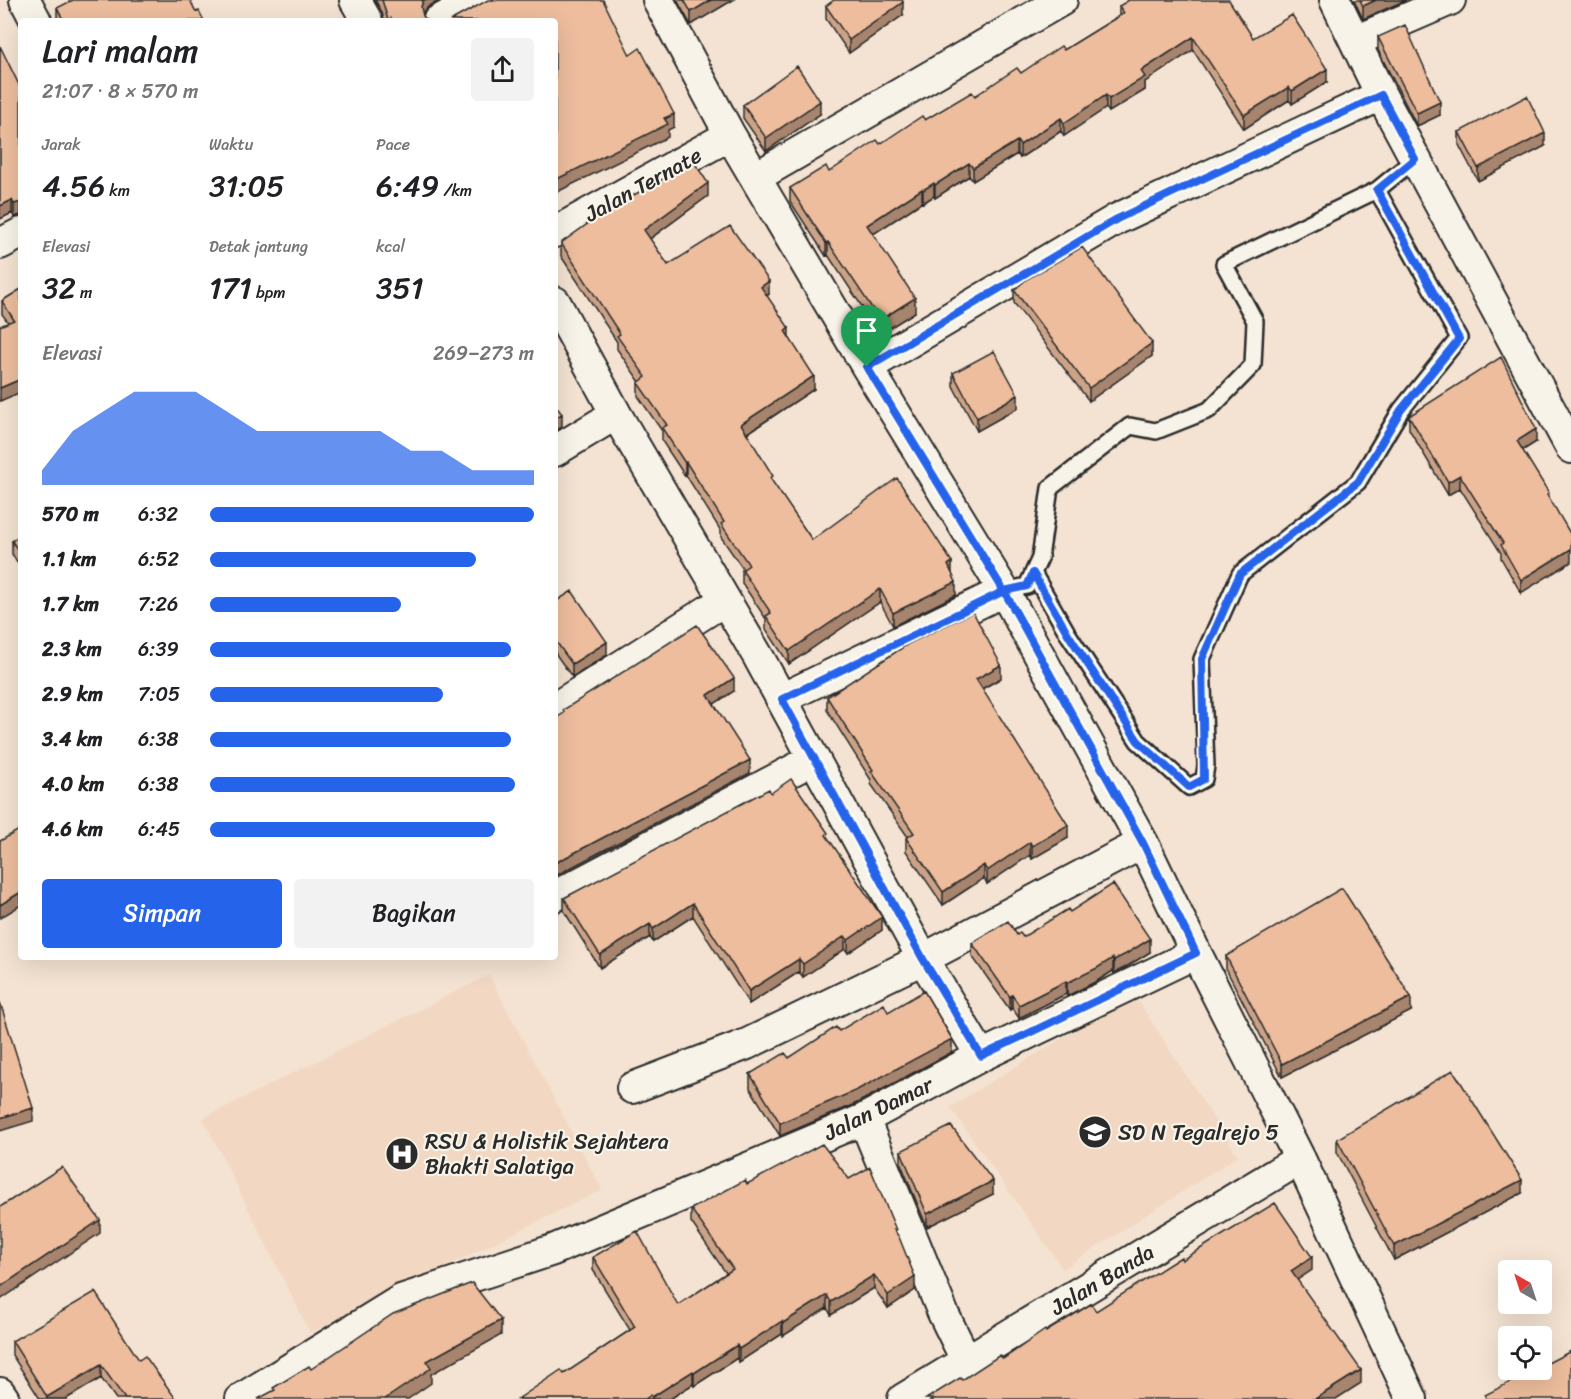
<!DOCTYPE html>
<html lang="id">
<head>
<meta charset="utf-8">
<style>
  :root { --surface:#fff; --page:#f2f2f2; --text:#202124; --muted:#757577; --accent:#2563eb }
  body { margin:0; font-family:Sriracha,sans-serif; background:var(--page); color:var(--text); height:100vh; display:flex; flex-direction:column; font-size:22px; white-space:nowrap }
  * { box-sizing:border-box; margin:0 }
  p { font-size:20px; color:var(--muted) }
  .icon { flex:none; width:33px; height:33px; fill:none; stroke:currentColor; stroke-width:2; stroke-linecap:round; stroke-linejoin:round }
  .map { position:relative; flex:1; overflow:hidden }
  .panel { position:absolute; left:18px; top:18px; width:540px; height:942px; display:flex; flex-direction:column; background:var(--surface); border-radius:6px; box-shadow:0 6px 24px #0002 }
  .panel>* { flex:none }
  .needle { width:39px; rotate:321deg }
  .fabs { position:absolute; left:1498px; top:1260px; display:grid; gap:12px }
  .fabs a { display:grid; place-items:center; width:54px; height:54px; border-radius:6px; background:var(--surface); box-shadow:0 6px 24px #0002; font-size:30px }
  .pin { position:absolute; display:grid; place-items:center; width:51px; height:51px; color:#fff; margin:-62px -26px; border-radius:50% 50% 50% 0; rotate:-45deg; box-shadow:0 0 6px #0007 }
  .pin .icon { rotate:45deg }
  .round { display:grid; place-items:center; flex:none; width:63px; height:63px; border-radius:6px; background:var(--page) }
  .overview { display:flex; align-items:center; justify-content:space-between; height:102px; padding:0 24px }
  h1 { font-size:33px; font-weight:600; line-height:45px }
  .stats { display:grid; grid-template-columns:repeat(3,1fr); gap:9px; height:102px; padding:6px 24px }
  .stats div { display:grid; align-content:center }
  .stats b { font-size:30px; font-weight:600 }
  .stats small { font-size:16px; font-weight:400 }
  .stats p { font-size:16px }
  .chart { height:168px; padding:12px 24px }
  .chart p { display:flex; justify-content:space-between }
  .chart svg { width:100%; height:108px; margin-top:6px; fill:var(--accent); opacity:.7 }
  .action { display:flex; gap:12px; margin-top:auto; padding:12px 24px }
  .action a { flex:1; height:69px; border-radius:6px; background:var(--accent); color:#fff; font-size:24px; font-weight:600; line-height:69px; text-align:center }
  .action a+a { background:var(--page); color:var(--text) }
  ul { padding:0 24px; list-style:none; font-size:20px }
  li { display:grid; grid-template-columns:96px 72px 1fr; align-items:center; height:45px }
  li i { height:15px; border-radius:8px; background:var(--accent) }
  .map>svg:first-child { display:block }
  .built { fill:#f2d8c2 }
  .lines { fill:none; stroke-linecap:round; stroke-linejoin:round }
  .lane-casing { stroke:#2b2b2b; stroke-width:20 }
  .street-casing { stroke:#2b2b2b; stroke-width:34 }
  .lane { stroke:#f7f3e8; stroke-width:15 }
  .street { stroke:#f7f3e8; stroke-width:30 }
  .wall { fill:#cca387; stroke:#2b2b2b; stroke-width:1.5 }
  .shaded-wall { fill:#a6846e; stroke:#2b2b2b; stroke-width:1.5 }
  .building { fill:#edbd9d; stroke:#2b2b2b; stroke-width:1.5 }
  .route-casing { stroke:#fff; stroke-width:12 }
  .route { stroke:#2563eb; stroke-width:8 }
  .labels { text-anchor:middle; stroke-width:4.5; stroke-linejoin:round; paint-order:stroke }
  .street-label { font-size:22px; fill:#2b2b2b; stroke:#f7f3e8 }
  .poi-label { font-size:22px; fill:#2b2b2b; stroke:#f7f3e8; text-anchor:start }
</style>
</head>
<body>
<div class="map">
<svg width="1571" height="1399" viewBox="0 0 1571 1399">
  <rect width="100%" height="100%" fill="#f4e3d2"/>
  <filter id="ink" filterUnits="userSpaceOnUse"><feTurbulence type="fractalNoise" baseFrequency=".0167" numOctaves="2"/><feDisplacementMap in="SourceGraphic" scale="12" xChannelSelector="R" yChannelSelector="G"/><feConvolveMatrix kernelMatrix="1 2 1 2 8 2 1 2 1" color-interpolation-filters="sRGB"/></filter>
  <g filter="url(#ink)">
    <path class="built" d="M489 975 602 1190 310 1333 203 1118Z
      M1134 994 1238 1156 1063 1269 950 1107Z"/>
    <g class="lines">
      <g class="lane-casing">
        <path id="lane" d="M1033 573 1068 634 1138 741 1189 787 1204 779 1206 766 1202 659 1240 574 1358 482 1401 410 1459 338 1377 190 1415 159
          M1004 591 1027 586 1040 558 1050 488 1130 426 1156 431 1209 410 1253 365 1255 321 1224 264 1377 190"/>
      </g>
      <g class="street-casing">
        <path id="street" d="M25 0 36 21
          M355 0 367 21
          M658 0 730 135 867 367 1004 591 1143 843 1196 953 1300 1159 1412 1399
          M1335 0 1381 95 1571 448
          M438 21 477 0
          M1355 41 1450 0
          M756 177 1062 0
          M555 232 730 135
          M0 244 21 233
          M555 302 616 414 759 658 923 959 981 1056
          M867 367 1117 219 1381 95
          M555 451 616 414
          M781 699 1004 591
          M555 708 725 600
          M555 896 814 759
          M632 1088 747 1044 923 959 1143 843
          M864 1119 943 1313 966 1360
          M0 1393 4 1399
          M241 1399 401 1300 553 1250 864 1119 981 1056 1196 953
          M903 1399 1300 1159"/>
      </g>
      <use href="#lane" class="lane"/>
      <use href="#street" class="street"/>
    </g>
    <path class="wall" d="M375 0H441L429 6 424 11 423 16 427 21H384L382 12Z
      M677 0H733L691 25Z
      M1354 0H1406L1363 19Z
      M826 6 903 15 849 53 826 19Z
      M1119 6 1253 38 1327 82 1292 104 1289 100 1244 129 1193 50 1145 82V90L1109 112 1106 108 1064 136 1061 131 1020 158 1017 154 973 181 969 176 935 198 934 196 923 203 922 202 873 234 915 312 880 334 828 255 826 256 790 201V188L829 172 880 144 1021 73 1064 50 1119 16Z
      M57 8 196 12 204 21H57Z
      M1378 37 1440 115 1417 126 1378 50Z
      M0 46 19 216 14 217 12 213 0 219Z
      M743 105 820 114 766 151 743 118Z
      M1459 132 1545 146 1478 181 1459 145Z
      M708 196 650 239 668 265 769 294 767 296 789 337 814 389 747 434 773 483 812 540 952 574 956 595 893 626 880 602 789 664 766 629V619L742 583V570L743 569 721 537V531L686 475 685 476 662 441V431L638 396V383L640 382 617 349V342L561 256V243Z
      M21 289 0 401 8 322 2 314V301Z
      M1014 290 1152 356 1089 401 1014 303Z
      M953 373 1018 408 977 431 953 386Z
      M1409 416 1536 442 1523 450 1521 593 1501 558V553L1460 488 1448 495 1409 429Z
      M21 535V568L12 554V541Z
      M555 602 607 655 572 677 555 653Z
      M1001 678 982 689 1068 838 1032 859 1030 855 987 884 984 878 943 905 906 851V838L908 837 871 784V780L827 710V697Z
      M771 793 828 839 882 930 848 953 845 949 803 977 799 972 749 1004 693 916 653 942 650 937 600 968 564 911V898Z
      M1070 912 1150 952 1126 967 1114 973 1113 971 1097 981 1067 996 1066 994 1019 1018 1012 1008 1010 1010 972 956V943L1023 937Z
      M1226 956 1411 1011 1282 1077 1226 969Z
      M888 1012 952 1052 857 1103 780 1136 750 1088V1074L789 1058 839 1031Z
      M1337 1139 1522 1193 1394 1260 1337 1152Z
      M901 1151 993 1194 927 1227 901 1164Z
      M849 1179 896 1233 915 1290 888 1308 874 1288 831 1315 827 1308 783 1336 782 1334 739 1362 737 1358 694 1386 693 1384 670 1399H518L564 1374 630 1330 593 1270V1257L678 1305 726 1273 691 1222V1209L747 1184Z
      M12 1341 139 1360 176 1399H116L101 1378 66 1399H40L12 1355Z"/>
    <path class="shaded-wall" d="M423 0H441L429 6 424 11 421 20V7Z
      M711 0H733L691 25V12Z
      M1376 0H1406L1363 19V6Z
      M903 2V15L849 53V40Z
      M1193 37V50L1145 82V90L1109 112V99L1141 71Z
      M1327 69V82L1292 104V91Z
      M1289 87V100L1244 129V115Z
      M1106 95V108L1064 136V123Z
      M820 101V114L766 151V138Z
      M1440 102V115L1417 126V113Z
      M674 114V127L668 130V137L555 193V180Z
      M1061 118V131L1020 158V145Z
      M1545 133V146L1478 181V168Z
      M1017 141V154L973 181V168Z
      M969 163V176L935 198V185Z
      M708 183V196L644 243V230Z
      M934 183V196L923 203V190Z
      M922 189V202L867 238V225Z
      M12 200V213L0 219V206Z
      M21 202V215L14 217V204Z
      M828 242V255L826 256V243Z
      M769 281V294L761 300V287Z
      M915 298V312L880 334V320Z
      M789 328V341L785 331Z
      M1152 343V356L1089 401V388Z
      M814 376V389L741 437V424Z
      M21 379V392L0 401V388Z
      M1018 395V408L977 431V418Z
      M562 414V427L555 431V418Z
      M1536 429V442L1517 454V441Z
      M686 462V475L685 476V463Z
      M1460 475V488L1448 495V482Z
      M1571 549V562L1521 593V580Z
      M952 562V575L948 565Z
      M956 582V595L893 626V613Z
      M880 589V602L789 664V651Z
      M607 642V655L572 677V664Z
      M1001 665V678L976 692V679Z
      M734 678V691L708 708V695Z
      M750 760V773L555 876V863Z
      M1068 825V838L1032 859V846Z
      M1030 842V855L987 884V871Z
      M984 865V878L943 905V892Z
      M21 892V905L0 918V905Z
      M693 903V916L653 942V929Z
      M882 917V930L848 953V940Z
      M650 924V937L600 968V955Z
      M845 936V949L803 977V964Z
      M1150 939V952L1126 967 1114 973V960Z
      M1113 958V971L1097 981 1067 996V983Z
      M799 959V972L749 1004V991Z
      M1066 981V994L1019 1018V1005Z
      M1012 995V1008L1010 1010V997Z
      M1411 997V1011L1282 1077V1064Z
      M952 1039V1052L857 1103 780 1136V1123Z
      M33 1108V1121L0 1131V1118Z
      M1522 1180V1193L1394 1260V1246Z
      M993 1181V1194L927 1227V1214Z
      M100 1220V1233L0 1300V1287Z
      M1312 1257V1270L1291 1284V1271Z
      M874 1275V1288L831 1315V1302Z
      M915 1277V1290L888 1308V1295Z
      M827 1295V1308L783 1336V1323Z
      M501 1320V1335L431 1374V1383L408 1399H385L427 1361Z
      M782 1321V1334L739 1362V1349Z
      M737 1345V1358L694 1386V1373Z
      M101 1365V1378L66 1399H47V1397Z
      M1361 1370V1383L1336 1399H1315Z
      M693 1371V1384L670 1399H652V1397Z"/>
    <path class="building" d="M73 0H190L196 12 199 11 204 21H64L57 8Z
      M382 0H423L421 7 423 16 427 21H393L391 18 388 20Z
      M488 0H603L630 55 640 48 674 114 664 118 668 124 555 180V21H450Z
      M684 0H711L691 12Z
      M834 0H902L903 2 849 40 826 6Z
      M1129 0H1229L1253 38 1292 15 1327 69 1292 91 1289 87 1244 115 1193 37 1141 71 1145 77 1109 99 1106 95 1064 123 1061 118 1020 145 1017 141 973 168 969 163 935 185 934 183 923 190 922 189 867 225 915 298 880 320 828 242 826 243 790 188 826 166 829 172 877 140 880 144 922 116 925 120 972 92 975 96 1017 68 1021 73 1061 46 1064 50 1124 13 1119 6Z
      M1360 0H1376L1363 6Z
      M1405 25 1440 102 1417 113 1378 37Z
      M0 46 21 89V202L14 204 12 200 0 206Z
      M797 66 820 101 766 138 743 105Z
      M1527 96 1545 133 1478 168 1459 132Z
      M694 162 708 183 644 230 668 265 730 226 769 281 761 287 789 328 785 331 814 376 741 424 773 476 770 478 812 540 897 478 952 562 948 565 956 582 893 613 880 589 789 651 766 616 771 613 742 570 749 565 721 524 724 522 686 462 685 463 662 428 667 425 638 383 646 377 617 336 620 334 561 243 610 208Z
      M1082 247 1152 343 1089 388 1014 290 1027 279Z
      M21 289V379L0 388V326L14 320 2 301Z
      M994 351 1018 395 977 418 953 373Z
      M1501 357 1536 429 1517 441 1549 493 1547 494 1571 535V549L1521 580 1501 545 1503 543 1460 475 1448 482 1409 416Z
      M555 405 562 414 555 418Z
      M21 535V555L12 541Z
      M572 591 607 642 572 664 555 640V602Z
      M973 612 1001 665 976 679 1068 825 1032 846 1030 842 987 871 984 865 943 892 906 838 914 833 871 771 873 770 827 697 908 644Z
      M697 625 734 678 708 695 750 760 555 863V719L564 713 563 710Z
      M791 779 828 833 826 835 882 917 848 940 845 936 803 964 799 959 749 991 693 903 653 929 650 924 600 955 564 898 769 789 771 793Z
      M19 830 21 834V892L0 905V841Z
      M1113 884 1150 939 1126 954 1114 960 1113 958 1097 968 1067 983 1066 981 1019 1005 1012 995 1010 997 972 943 1008 921 1017 935 1020 933 1023 937 1068 909 1070 912Z
      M1342 888 1411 997 1282 1064 1226 956Z
      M924 991 952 1039 857 1090 780 1123 750 1074 785 1053 789 1058 836 1027 839 1031 884 1004 888 1012Z
      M0 1002 33 1108 0 1118Z
      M1453 1070 1522 1180 1394 1246 1337 1139Z
      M951 1126 993 1181 927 1214 901 1151Z
      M822 1144 849 1179 870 1167 896 1230H894L899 1237 915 1277 888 1295 874 1275 831 1302 827 1295 783 1323 782 1321 739 1349 737 1345 694 1373 693 1371 652 1397 651 1395 645 1399H518L561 1370 564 1374 635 1327 593 1257 637 1231 678 1305 733 1269 691 1209 745 1180 747 1184Z
      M62 1167 100 1220 0 1287V1207Z
      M1275 1203 1312 1257 1291 1271 1361 1370 1315 1399H926L960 1378 962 1380 1000 1355 1003 1359 1045 1330 1046 1332 1091 1304 1096 1311 1181 1257 1182 1260Z
      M472 1283 501 1320 427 1361 431 1368 385 1399H258L275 1390 273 1388 309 1366 311 1369 393 1314Z
      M95 1292 139 1360 145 1356 176 1399H125L101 1365 47 1397 12 1341Z
      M1571 1351V1399H1487L1485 1395 1534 1370H1542V1366Z"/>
  </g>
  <g class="lines" filter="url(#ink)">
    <g class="route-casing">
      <path id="route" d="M867 367 1004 591 1143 843 1196 953 981 1056 923 959 782 699 1004 591 1027 586 1033 573 1068 634 1138 741 1189 787 1204 779 1202 659 1240 574 1358 482 1401 410 1459 339 1377 190 1415 159 1381 95 1117 219 867 367"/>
    </g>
    <use href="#route" class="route"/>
  </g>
  <defs>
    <g id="school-disc" transform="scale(1.725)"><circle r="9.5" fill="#2b2b2b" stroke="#f7f3e8"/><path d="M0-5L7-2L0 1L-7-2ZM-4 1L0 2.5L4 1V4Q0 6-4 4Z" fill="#fff"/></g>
    <g id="hospital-disc" transform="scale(1.725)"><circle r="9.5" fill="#2b2b2b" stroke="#f7f3e8"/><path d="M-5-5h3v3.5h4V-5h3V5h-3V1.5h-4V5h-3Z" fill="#fff"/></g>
  </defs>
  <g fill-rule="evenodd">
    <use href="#school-disc" x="1095" y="1132"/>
    <use href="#hospital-disc" x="402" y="1154"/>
  </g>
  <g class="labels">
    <g class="street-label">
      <text transform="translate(643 184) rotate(-29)" y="8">Jalan Ternate</text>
      <text transform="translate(878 1108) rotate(-26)" y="8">Jalan Damar</text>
      <text transform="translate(1102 1279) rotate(-31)" y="8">Jalan Banda</text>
    </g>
    <g class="poi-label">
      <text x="1118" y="1140">SD N Tegalrejo 5</text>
      <text x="425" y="1149">RSU &amp; Holistik Sejahtera<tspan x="425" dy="25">Bhakti Salatiga</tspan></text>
    </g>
  </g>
</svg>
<div class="fabs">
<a><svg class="needle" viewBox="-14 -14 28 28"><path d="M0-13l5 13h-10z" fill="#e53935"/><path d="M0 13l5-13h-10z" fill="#757577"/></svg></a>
<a><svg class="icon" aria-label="locate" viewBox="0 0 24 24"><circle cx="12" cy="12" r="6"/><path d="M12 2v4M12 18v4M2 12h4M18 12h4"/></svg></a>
</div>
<div class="pin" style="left:867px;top:367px;background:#1e9e55"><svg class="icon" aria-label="arrive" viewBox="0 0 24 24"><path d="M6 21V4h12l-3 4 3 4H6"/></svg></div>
<section class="panel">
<div class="overview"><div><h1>Lari malam</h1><p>21:07 · 8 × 570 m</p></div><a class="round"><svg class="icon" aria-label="share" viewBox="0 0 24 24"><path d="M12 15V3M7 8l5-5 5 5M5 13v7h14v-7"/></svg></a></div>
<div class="stats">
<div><p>Jarak</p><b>4.56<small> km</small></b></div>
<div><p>Waktu</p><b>31:05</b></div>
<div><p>Pace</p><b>6:49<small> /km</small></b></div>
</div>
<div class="stats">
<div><p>Elevasi</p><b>32<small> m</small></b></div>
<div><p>Detak jantung</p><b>171<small> bpm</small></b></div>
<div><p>kcal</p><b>351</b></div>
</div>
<div class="chart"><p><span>Elevasi</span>269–273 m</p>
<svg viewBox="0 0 160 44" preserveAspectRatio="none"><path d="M0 44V38L10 22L20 14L30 6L40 6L50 6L60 14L70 22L80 22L90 22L100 22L110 22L120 30L130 30L140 38L150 38L160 38V44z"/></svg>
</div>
<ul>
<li><b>570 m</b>6:32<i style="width:100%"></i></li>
<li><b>1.1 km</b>6:52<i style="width:82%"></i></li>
<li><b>1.7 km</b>7:26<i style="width:59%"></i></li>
<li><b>2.3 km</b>6:39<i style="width:93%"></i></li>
<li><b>2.9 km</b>7:05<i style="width:72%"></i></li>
<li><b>3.4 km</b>6:38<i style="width:93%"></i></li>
<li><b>4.0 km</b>6:38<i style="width:94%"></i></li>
<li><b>4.6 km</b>6:45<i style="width:88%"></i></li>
</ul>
<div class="action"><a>Simpan</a><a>Bagikan</a></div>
</section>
</div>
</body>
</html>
